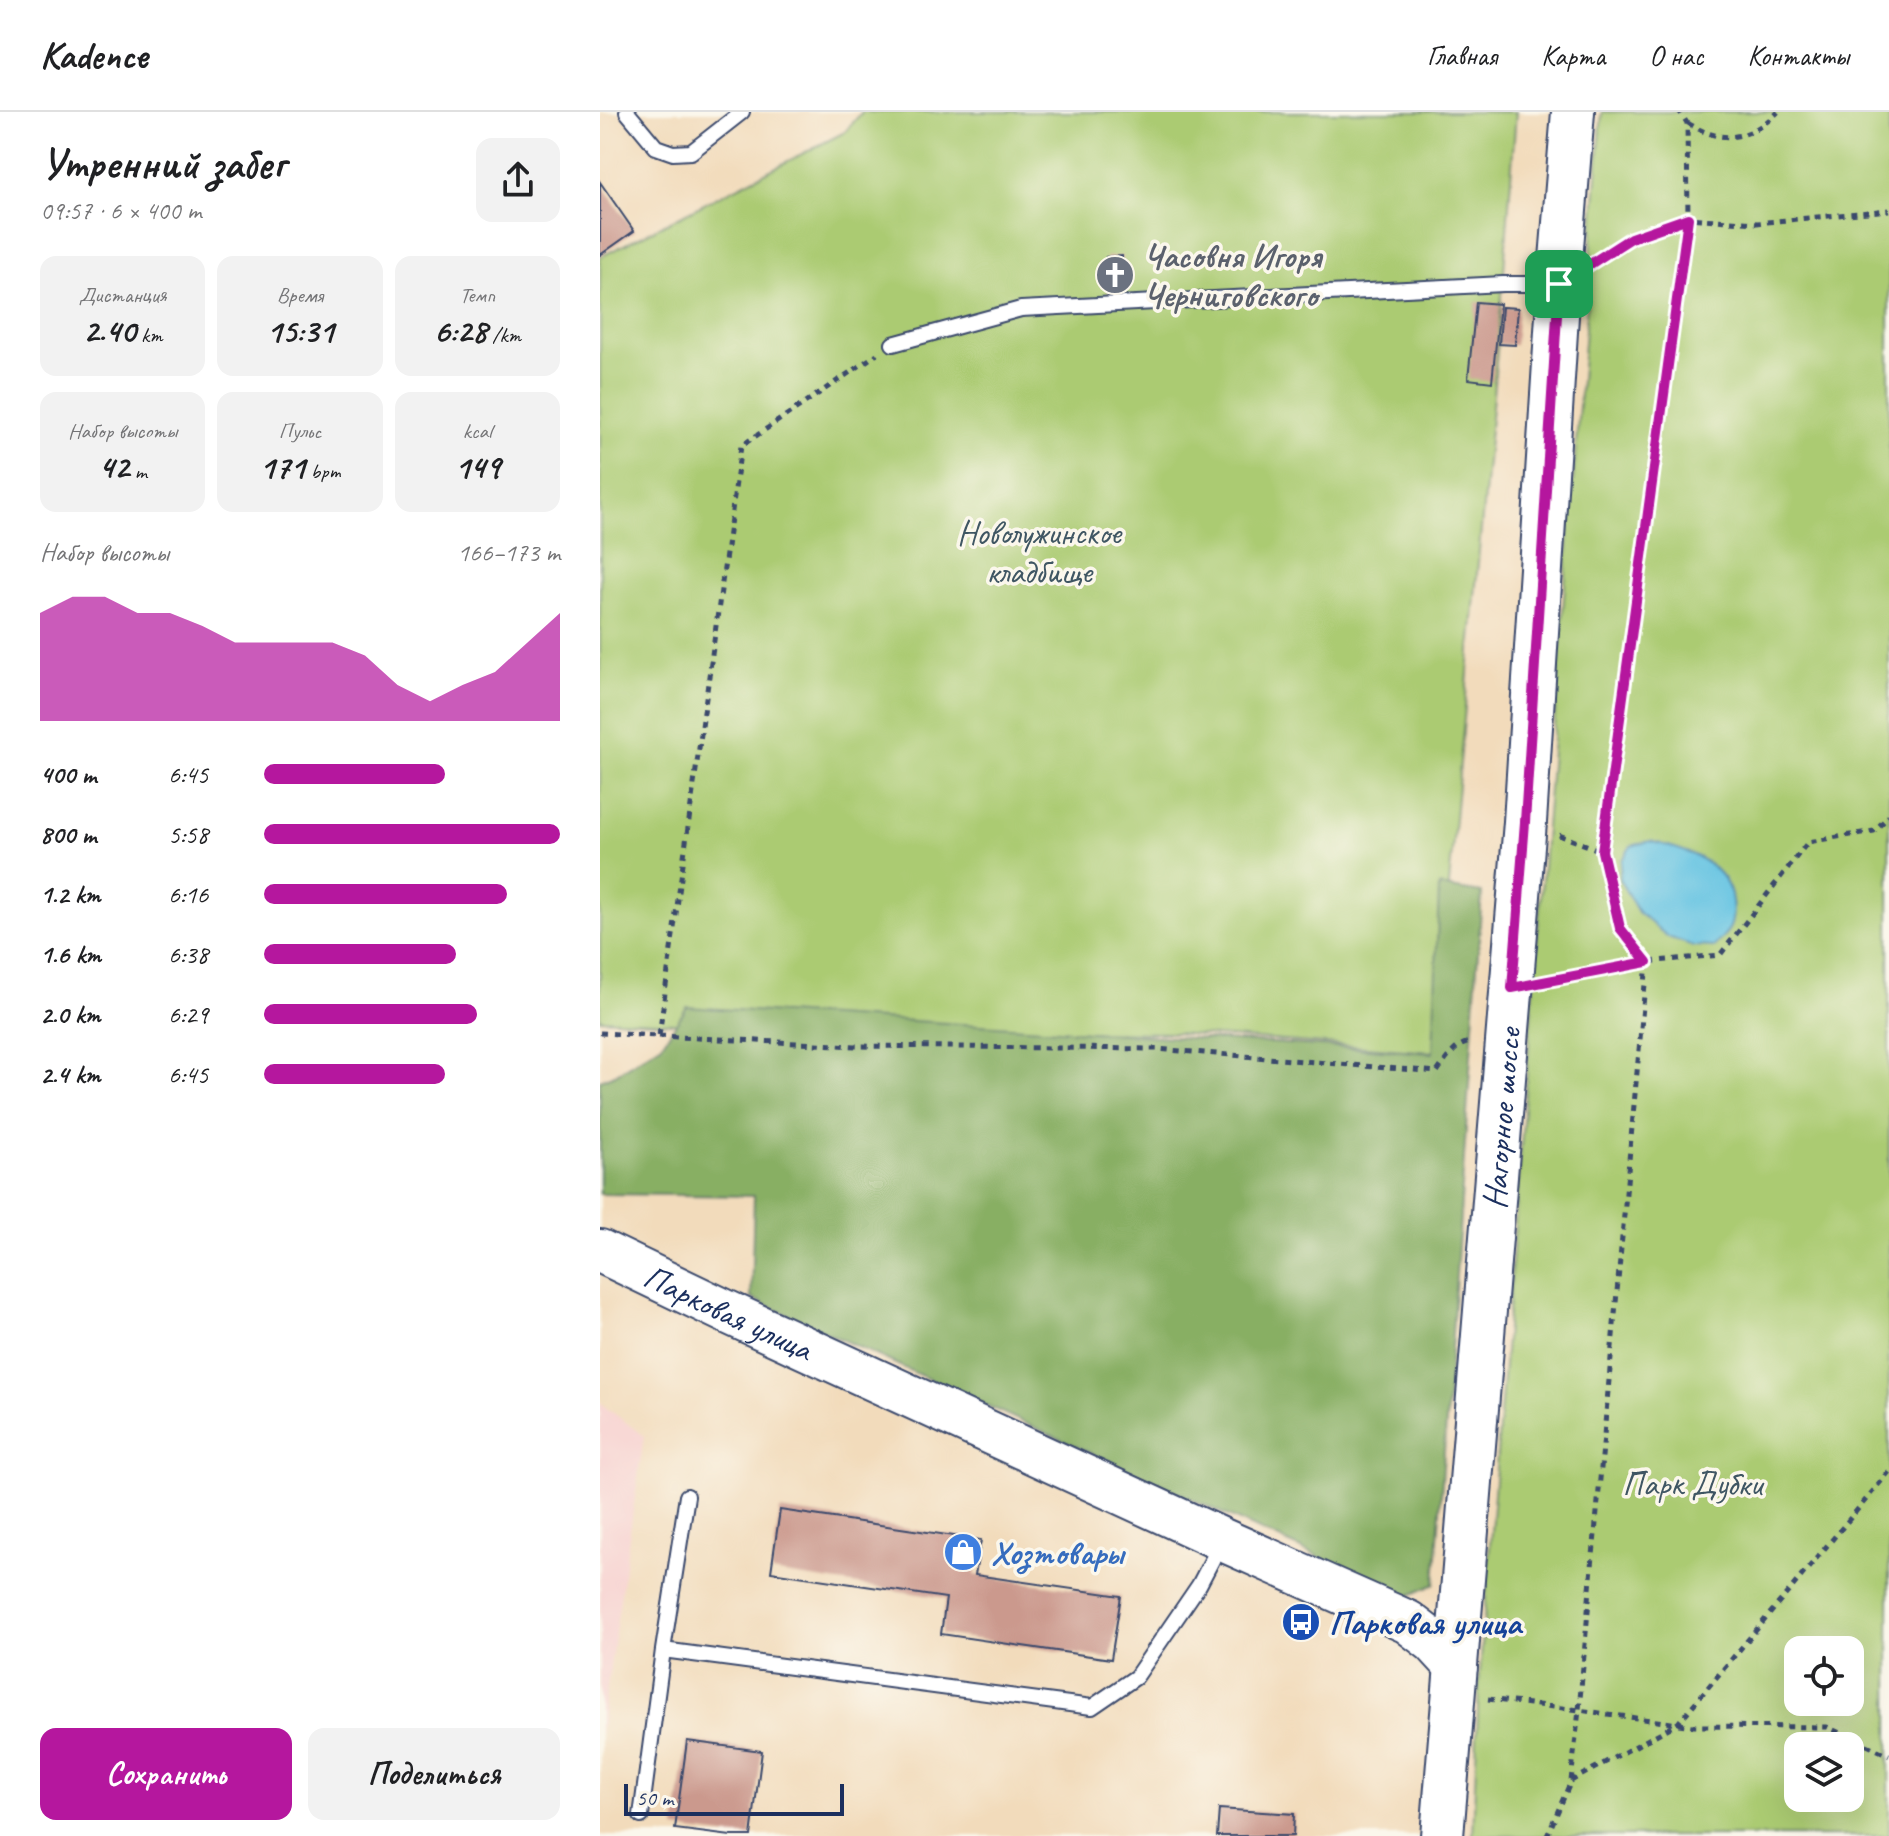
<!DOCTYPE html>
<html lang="ru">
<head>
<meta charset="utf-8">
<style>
  :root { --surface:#fff; --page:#f2f2f2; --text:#202124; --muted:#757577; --line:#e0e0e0; --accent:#b5179e }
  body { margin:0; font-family:Caveat,sans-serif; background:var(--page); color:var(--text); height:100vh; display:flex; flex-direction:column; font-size:30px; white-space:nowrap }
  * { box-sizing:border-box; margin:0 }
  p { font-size:26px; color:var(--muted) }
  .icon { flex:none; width:44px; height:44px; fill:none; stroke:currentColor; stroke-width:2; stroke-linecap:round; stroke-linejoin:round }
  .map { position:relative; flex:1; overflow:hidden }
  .panel { display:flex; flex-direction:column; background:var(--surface); width:600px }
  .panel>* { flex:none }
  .tools { position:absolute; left:1184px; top:1524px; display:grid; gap:16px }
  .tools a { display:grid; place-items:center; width:80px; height:80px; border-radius:16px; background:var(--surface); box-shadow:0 8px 32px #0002; font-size:40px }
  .scale { position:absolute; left:24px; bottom:20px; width:220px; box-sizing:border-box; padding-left:8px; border:4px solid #1b2f5e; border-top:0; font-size:22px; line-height:28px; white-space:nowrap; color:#1b2f5e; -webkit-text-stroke:6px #fbf7ec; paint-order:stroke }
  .pin { position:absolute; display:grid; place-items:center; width:68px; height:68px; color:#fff; margin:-34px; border-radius:16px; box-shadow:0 4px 12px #0006 }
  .round { display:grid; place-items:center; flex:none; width:84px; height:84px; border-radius:16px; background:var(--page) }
  .summary { display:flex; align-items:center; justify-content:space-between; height:136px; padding:0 40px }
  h1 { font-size:44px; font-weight:700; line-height:60px }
  .metrics { display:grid; grid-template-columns:repeat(3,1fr); gap:12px; height:136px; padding:8px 40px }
  .metrics div { display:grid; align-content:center; border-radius:16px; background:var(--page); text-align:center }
  .metrics b { font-size:34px; font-weight:700 }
  .metrics small { font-size:22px; font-weight:400 }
  .metrics p { font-size:22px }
  .chart { height:224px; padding:16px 40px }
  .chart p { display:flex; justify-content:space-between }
  .chart svg { width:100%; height:144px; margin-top:8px; fill:var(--accent); opacity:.7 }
  .primary-button { display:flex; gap:16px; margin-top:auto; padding:16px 40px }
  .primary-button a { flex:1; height:92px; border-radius:16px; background:var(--accent); color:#fff; font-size:32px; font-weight:700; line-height:92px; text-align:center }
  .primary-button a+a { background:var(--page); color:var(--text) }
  ul { padding:0 40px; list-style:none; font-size:26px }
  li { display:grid; grid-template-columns:128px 96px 1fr; align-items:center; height:60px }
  li i { height:20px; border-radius:10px; background:var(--accent) }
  header { display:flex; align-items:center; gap:48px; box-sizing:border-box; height:112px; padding:0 40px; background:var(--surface); border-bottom:2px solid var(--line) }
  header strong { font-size:38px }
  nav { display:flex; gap:44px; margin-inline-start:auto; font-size:28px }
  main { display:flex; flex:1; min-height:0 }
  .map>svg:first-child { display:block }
  .built { fill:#f7d0cf }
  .green { fill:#abcb72; stroke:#637d68; stroke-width:2; fill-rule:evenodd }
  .forest { fill:#88af64; stroke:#526f61; stroke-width:2 }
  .water { fill:#64c3e2; stroke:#4079a0; stroke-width:2 }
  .building { fill:#cb998d }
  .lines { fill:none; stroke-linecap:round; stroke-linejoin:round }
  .lane-casing { stroke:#3b496c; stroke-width:18 }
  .secondary-casing { stroke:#3b496c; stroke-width:46 }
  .path { stroke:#3b496c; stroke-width:5; stroke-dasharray:6 6; stroke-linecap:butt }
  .lane { stroke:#fff; stroke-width:14 }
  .secondary { stroke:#fff; stroke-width:42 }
  .route-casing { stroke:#fff; stroke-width:16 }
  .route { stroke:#b5179e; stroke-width:10 }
  .labels { text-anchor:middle; stroke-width:7; stroke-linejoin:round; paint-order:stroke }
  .worship-label { font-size:34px; font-weight:bold; fill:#5b616d; stroke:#fbf7ec; text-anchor:start }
  .park-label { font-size:34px; fill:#3f5663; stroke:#fbf7ec }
  .street-label { font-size:34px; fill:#1b2f5e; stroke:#fbf7ec }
  .shop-label { font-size:34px; font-weight:bold; fill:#366cbe; stroke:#fbf7ec; text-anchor:start }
  .transit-label { font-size:34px; font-weight:bold; fill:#164399; stroke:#fbf7ec; text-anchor:start }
</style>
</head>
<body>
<header>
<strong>Kadence</strong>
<nav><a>Главная</a><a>Карта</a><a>О нас</a><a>Контакты</a></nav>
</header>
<main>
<section class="panel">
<div class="summary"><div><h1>Утренний забег</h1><p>09:57 · 6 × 400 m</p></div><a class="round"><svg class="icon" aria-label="share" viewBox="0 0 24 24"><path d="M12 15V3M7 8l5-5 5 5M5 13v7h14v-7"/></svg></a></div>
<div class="metrics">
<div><p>Дистанция</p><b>2.40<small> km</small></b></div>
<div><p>Время</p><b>15:31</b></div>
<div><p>Темп</p><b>6:28<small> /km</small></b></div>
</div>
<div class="metrics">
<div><p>Набор высоты</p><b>42<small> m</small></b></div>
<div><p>Пульс</p><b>171<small> bpm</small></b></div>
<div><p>kcal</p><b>149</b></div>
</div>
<div class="chart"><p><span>Набор высоты</span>166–173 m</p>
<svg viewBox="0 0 160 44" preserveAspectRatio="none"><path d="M0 44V11L10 6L20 6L30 11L40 11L50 15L60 20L70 20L80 20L90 20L100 24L110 33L120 38L130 33L140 29L150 20L160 11V44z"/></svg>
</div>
<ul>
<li><b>400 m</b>6:45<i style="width:61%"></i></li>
<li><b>800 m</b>5:58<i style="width:100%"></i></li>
<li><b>1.2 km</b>6:16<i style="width:82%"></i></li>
<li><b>1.6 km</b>6:38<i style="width:65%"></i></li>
<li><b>2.0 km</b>6:29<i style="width:72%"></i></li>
<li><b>2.4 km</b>6:45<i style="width:61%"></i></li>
</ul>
<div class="primary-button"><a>Сохранить</a><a>Поделиться</a></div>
</section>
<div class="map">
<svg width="1289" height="1724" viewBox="0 0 1289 1724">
  <rect width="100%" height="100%" fill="#fbf7ec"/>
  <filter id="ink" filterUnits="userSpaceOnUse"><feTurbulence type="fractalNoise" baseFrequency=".0125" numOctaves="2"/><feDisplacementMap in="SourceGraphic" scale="16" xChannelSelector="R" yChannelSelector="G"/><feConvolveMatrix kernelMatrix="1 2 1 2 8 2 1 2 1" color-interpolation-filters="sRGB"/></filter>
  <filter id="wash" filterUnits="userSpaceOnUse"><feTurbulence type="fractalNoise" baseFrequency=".006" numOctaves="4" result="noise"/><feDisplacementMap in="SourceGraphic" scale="32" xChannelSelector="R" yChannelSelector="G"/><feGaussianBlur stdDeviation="1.8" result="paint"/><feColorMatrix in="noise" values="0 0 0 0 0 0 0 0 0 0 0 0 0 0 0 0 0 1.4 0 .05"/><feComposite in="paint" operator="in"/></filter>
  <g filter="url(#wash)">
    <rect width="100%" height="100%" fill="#f2dbbb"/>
    <path class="built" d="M0 1291 44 1324 0 1623Z"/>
    <path class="green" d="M262 0H916L903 172 834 940 575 921 183 917 0 907V145L245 20Z
      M1002 0H1289V1724H873L879 1573ZM1198 1538H1250V1590H1198ZM1198 1634H1250V1686H1198Z"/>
    <path class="forest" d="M839 774 882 781 835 1472 806 1485 151 1186 154 1084 0 1082V968L15 962 62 932 87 895 833 941Z"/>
    <path class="water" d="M1050 729C1082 737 1121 747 1131 783 1133 792 1134 806 1130 815 1127 822 1118 829 1114 835L1093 834 1068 825 1038 800 1019 767 1022 748 1031 734Z"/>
    <g id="blocks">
      <path class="building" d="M0 70 34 119 0 143Z
        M522 144 523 181 508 182 506 145Z
        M876 190 900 192 892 270 868 267Z
        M902 195 918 196 915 233 899 232Z
        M180 1398 381 1428 375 1463 521 1484 511 1547 341 1522 346 1486 171 1460Z
        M87 1629 162 1639 151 1724H131L75 1717Z
        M619 1697 694 1702 693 1724H617Z"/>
    </g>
  </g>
  <g filter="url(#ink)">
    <use href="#blocks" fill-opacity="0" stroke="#3b496c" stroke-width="2"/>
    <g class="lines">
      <g class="lane-casing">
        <path id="lane" d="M27 0 56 35 73 41 91 40 142 0
          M293 232 421 197 903 172H954
          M63 1538 87 1384
          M41 1704 63 1538 492 1595 536 1565 599 1473 621 1431"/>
      </g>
      <g class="secondary-casing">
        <g id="secondary">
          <path id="s1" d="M0 1139 125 1199 623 1428 808 1510 834 1530 856 1554"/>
          <path id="s2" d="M842 1724 925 710 959 172 973 0"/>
        </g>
      </g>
      <path class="path" d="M1088 11C1122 33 1149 28 1178 0
        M997 148 1031 126 1088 106 1157 111 1289 98
        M959 723 1002 739 1020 816 1047 850 979 1598 971 1669
        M1002 739 1088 106 1087 11 1080 0
        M944 870 1047 850 1120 843 1208 730 1274 719 1289 704
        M0 921 59 924 141 334 277 242
        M59 924 256 934 557 937 837 960C846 948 855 932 871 930
        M888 1587 979 1598 1093 1614 1227 1615 1289 1643
        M947 1724 971 1669 1078 1611 1289 1360"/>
      <use href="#lane" class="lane"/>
      <use href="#secondary" class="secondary"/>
    </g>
  </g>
  <g class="lines" filter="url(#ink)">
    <g class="route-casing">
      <path id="route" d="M1088 106 1002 739 1020 816 1047 850 912 876 925 710 959 172 1031 126Z"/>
    </g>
    <use href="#route" class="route"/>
  </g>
  <defs>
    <g id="church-disc" transform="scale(2)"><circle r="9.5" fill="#6b7280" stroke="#fbf7ec"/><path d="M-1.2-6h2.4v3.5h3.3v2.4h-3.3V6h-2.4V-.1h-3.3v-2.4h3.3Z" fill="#fff"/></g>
    <g id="shop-disc" transform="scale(2)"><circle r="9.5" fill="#3f7fe0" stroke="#fbf7ec"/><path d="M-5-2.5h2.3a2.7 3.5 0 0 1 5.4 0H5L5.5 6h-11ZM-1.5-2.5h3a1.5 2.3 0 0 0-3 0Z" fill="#fff"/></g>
    <g id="bus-disc" transform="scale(2)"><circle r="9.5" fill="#1a4fb4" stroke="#fbf7ec"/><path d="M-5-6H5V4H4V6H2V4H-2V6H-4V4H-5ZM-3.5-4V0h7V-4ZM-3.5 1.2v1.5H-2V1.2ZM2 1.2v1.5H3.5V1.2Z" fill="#fff"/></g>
  </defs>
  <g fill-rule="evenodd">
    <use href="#church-disc" x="515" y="163"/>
    <use href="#shop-disc" x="363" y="1440"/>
    <use href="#bus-disc" x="701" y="1510"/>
  </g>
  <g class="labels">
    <g class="worship-label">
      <text x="543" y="155">Часовня Игоря<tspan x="543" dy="39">Черниговского</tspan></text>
    </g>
    <g class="park-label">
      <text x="439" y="432">Новолужинское<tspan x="439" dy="39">кладбище</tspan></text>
      <text x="1092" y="1383">Парк Дубки</text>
    </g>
    <g class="street-label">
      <text dy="12" stroke="none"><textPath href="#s2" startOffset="720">Нагорное шоссе</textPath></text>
      <text dy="12" stroke="none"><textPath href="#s1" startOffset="142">Парковая улица</textPath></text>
    </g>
    <g class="shop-label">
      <text x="391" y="1452">Хозтовары</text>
    </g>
    <g class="transit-label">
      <text x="729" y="1522">Парковая улица</text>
    </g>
  </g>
</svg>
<div class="tools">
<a><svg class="icon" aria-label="locate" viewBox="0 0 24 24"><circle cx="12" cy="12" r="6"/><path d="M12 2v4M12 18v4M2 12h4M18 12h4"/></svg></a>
<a><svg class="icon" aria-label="layers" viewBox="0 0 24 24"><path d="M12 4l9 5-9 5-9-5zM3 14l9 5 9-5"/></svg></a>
</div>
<div class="scale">50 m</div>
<div class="pin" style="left:959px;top:172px;background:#1e9e55"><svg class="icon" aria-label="arrive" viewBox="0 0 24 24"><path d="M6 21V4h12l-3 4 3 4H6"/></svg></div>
</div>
</main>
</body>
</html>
